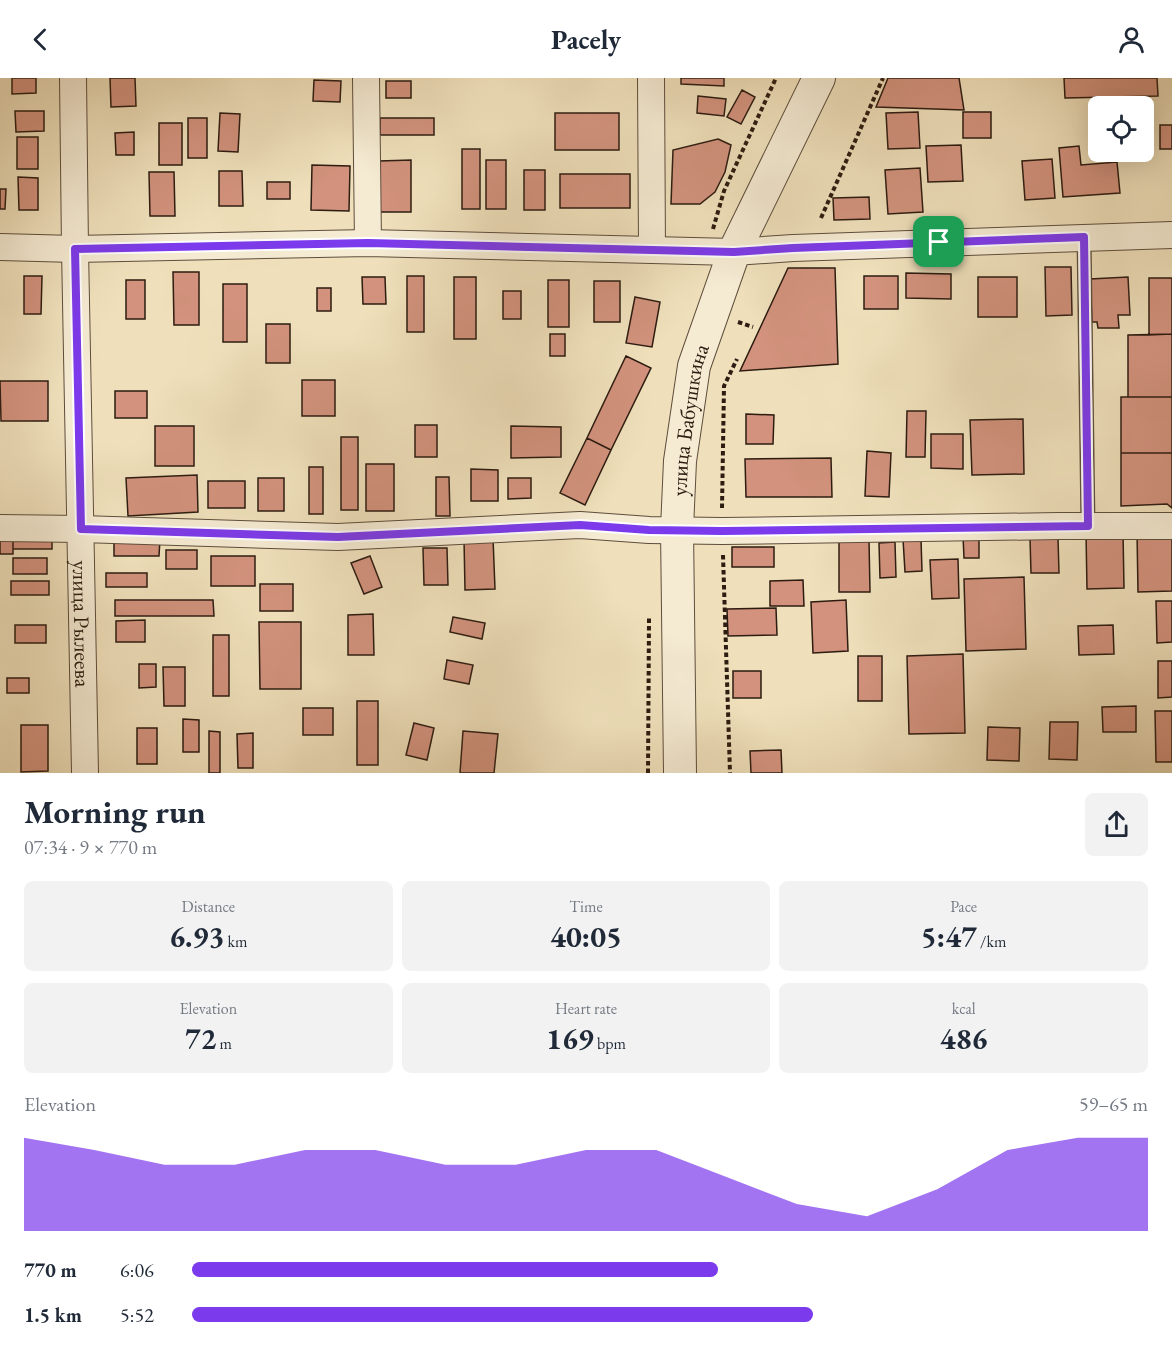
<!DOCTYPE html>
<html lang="en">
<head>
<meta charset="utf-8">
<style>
  :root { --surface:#fff; --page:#f2f2f3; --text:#1f2937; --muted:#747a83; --accent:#7c3aed }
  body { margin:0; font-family:"EB Garamond",serif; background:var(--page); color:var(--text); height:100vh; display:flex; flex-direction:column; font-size:22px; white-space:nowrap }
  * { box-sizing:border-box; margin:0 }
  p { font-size:20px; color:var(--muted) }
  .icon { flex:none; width:33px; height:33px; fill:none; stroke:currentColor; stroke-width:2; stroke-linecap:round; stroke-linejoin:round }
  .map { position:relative; height:695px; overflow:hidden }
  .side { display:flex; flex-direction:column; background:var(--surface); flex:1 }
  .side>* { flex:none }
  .buttons { position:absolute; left:1088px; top:18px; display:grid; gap:12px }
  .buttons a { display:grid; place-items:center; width:66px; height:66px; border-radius:9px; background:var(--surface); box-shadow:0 6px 24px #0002; font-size:30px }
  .pin { position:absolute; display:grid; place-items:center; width:51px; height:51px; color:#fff; margin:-26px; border-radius:12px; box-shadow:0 3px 9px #0006 }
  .round { display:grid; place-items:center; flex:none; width:63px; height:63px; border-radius:9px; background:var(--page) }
  .overview { display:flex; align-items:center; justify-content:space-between; height:102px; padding:0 24px }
  h1 { font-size:33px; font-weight:700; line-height:45px }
  .figures { display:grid; grid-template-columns:repeat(3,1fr); gap:9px; height:102px; padding:6px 24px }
  .figures div { display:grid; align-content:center; border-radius:9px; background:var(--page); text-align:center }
  .figures b { font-size:30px; font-weight:700 }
  .figures small { font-size:16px; font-weight:400 }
  .figures p { font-size:16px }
  .chart { height:168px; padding:12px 24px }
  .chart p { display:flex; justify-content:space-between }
  .chart svg { width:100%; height:108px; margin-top:6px; fill:var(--accent); opacity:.7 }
  ul { padding:0 24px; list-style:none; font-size:20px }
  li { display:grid; grid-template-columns:96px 72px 1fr; align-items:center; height:45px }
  li i { height:15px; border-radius:8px; background:var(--accent) }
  header { display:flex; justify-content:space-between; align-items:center; height:78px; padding:0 24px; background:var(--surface); font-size:27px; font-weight:700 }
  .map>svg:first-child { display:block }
  .building { fill:#d2927d; stroke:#2d1c11; stroke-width:1.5 }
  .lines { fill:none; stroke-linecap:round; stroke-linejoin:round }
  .service-casing { stroke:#5e4d3c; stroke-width:15 }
  .minor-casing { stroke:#5e4d3c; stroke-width:28 }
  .tertiary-casing { stroke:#5e4d3c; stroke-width:34 }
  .path { stroke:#2d1c11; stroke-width:4; stroke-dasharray:4.5 3; stroke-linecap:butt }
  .service { stroke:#f5ebd3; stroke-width:12 }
  .minor { stroke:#f5ebd3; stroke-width:26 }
  .tertiary { stroke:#f5ebd3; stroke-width:32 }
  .route-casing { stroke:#fff; stroke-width:12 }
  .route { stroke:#7c3aed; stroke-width:8 }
  .labels { text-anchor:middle; stroke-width:4.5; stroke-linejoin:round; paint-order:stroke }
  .street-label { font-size:22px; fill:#2d1c11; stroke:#f5ebd3 }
</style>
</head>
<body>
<header><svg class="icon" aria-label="back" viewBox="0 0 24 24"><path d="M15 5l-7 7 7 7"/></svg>Pacely<svg class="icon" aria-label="person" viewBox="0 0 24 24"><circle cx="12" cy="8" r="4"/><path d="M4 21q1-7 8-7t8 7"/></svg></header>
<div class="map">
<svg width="1172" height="695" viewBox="0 0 1172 695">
  <rect width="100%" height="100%" fill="#efe0bb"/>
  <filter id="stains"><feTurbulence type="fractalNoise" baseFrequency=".00333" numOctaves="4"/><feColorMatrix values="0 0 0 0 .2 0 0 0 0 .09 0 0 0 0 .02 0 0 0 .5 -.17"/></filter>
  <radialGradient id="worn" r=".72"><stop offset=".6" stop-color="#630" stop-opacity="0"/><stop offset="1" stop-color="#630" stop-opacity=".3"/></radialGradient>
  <path class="building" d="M12 0H36V15L12 16Z
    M110 0H135L136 28 111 29Z
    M681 0H724V8L681 6Z
    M888 0H959L964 32 876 29Z
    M1064 0H1157L1158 18 1065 20Z
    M314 2 341 3 340 24 313 23Z
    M386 3H411V20H386Z
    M742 12 755 19 741 46 727 39Z
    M698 18 726 21 724 38 697 35Z
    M15 33H44V53L16 54Z
    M918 34 920 70 888 71 886 35Z
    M963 34H991V60H963Z
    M220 35 240 36 238 74 218 73Z
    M555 35H619V72H555Z
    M188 40H207V80H188Z
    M380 40H434V57H380Z
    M159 45H182V87H159Z
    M1160 47H1172V71H1160Z
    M134 54V77H116L115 55Z
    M17 59H38V91H17Z
    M718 61 731 67 725 94 715 114 700 126H671L673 72Z
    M961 67 963 103 928 104 926 68Z
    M1079 68 1081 87 1117 84 1120 115 1063 119 1059 70Z
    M462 71H480V131H462Z
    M1052 81 1055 120 1025 122 1022 83Z
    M411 82V134H379V83Z
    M486 82H506V131H486Z
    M312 87 350 88 349 133 311 132Z
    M920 90 923 134 888 136 885 92Z
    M524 92H545V132H524Z
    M219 93H242L243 128H219Z
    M149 94H174L175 138H150Z
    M560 96H630V130H560Z
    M18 99 38 100V132H19Z
    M267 104H290V121H267Z
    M0 111H6L5 131H0Z
    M869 119 870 141 834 142 833 120Z
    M1045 189H1071L1072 237 1046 238Z
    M788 190H835L838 286 740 293Z
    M173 194H199V247H174Z
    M906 195 951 196V221L906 220Z
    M24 198H42L41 236H24Z
    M407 198H424V254H407Z
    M864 198H898V231H864Z
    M362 199H385L386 226H363Z
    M454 199H476V261H454Z
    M978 199H1017V239H978Z
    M1128 199 1130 237H1118L1119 250H1098L1097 244H1092L1090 201Z
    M1149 200H1172V256L1149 257Z
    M126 202H145V241H126Z
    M548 202H569V249H548Z
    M594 203H620V244H594Z
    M223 206H247V264H223Z
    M317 210H331V233H317Z
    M503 213H521V241H503Z
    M635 219 660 224 652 269 626 265Z
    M266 246H290V285H266Z
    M550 256H565V278H550Z
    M1172 256V319H1128V257Z
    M626 278 651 290 611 372 587 360Z
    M302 302H335V338H302Z
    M0 303H48V343H1Z
    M115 313H147V340H115Z
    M1121 319H1172V375H1121Z
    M907 333H926L925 379H906Z
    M746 336 774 337 773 366H746Z
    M1023 341 1024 396 972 397 970 342Z
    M415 347H437V379H415Z
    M155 348H194V388H155Z
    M511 348 561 349V379L511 380Z
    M931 356H963V391L931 390Z
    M341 359H358V432H341Z
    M587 360 611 372 585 427 560 415Z
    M867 373 891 375 889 419 865 418Z
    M1121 375H1172V430L1167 426 1121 428Z
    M831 380 832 419H746L745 381Z
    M366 386H394V433H366Z
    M309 389H323V436H309Z
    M471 391 498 392V423H471Z
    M197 397 198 434 128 438 126 400Z
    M436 399H449L450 438H436Z
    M258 400H284V433H258Z
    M508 400H531V420L508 421Z
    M208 403H245V430H208Z
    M1137 453H1172V513L1138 514Z
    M1123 454 1124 510 1087 511 1086 455Z
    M13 455H52V471H13Z
    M13 455V476H0V456Z
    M979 457V480H964L963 458Z
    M493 460 495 511 465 512 464 461Z
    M1030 460H1058L1059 495H1031Z
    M114 461H160L159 478H114Z
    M903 461H921L922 493 905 494Z
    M839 462H869L870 514H839Z
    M895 464 896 499 880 500 879 465Z
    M732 469H774V489H732Z
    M423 470H447L448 507H424Z
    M166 472H197V491H166Z
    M211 478H255V508H211Z
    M370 478 382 509 364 516 351 485Z
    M13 480H47V496H13Z
    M958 481 959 520 932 521 930 482Z
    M106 495H147V509H106Z
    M1024 499 1026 571 966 573 964 501Z
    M803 502 804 528H770V503Z
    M11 503H49V517H11Z
    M260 506H293V533H260Z
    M115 522H213L214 538H115Z
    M846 522 848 573 813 575 811 524Z
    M1156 523H1172V564L1157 565Z
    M776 530 777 557 728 558 727 531Z
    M373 536 374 577H348V537Z
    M453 539 485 545 482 561 450 554Z
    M145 542V564H116V543Z
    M259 544H301V611H260Z
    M15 547H46V565H15Z
    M1113 547 1114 576 1079 577 1078 548Z
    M213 557H229V618H213Z
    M963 576 965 655 909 656 907 578Z
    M858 578H882V623H858Z
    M447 582 473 587 469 606 444 601Z
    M1158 583H1172V619L1158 620Z
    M139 586H156V609L139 610Z
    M163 589H185V628H164Z
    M733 593H761V620H733Z
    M7 600H29V615H7Z
    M357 623H378V687H357Z
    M1136 628V654H1103L1102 629Z
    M303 630H333V657H303Z
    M1155 633H1172V684H1156Z
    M183 641 199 642V674H183Z
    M1050 644H1078L1077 682 1049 681Z
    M414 645 434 650 427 682 406 677Z
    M21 647H48V693L21 694Z
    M988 649 1020 650 1019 683 987 682Z
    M137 650H157V686H137Z
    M209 653 220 654V695H209Z
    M463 653 498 656 494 695H460Z
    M253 655V690H238L237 656Z
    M781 672 782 695H751L750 673Z"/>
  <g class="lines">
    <g class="service-casing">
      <path id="service" d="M1084 159 1088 448"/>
    </g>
    <g class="minor-casing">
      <g id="minor">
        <path id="s1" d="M73 0 75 171 85 695"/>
        <path d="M366 0 368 165"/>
        <path d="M651 0 652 171"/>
        <path d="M0 169 75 171 368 165 734 174 793 170 1172 157"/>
        <path d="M0 450 81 451 338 459 580 447 649 452 722 453 1059 448H1172"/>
      </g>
    </g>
    <g class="tertiary-casing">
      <g id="tertiary">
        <path id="s2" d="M680 695 677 451 680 383 694 288 734 174 819 0"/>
      </g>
    </g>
    <path class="path" d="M821 140 883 0
      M713 151 724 113 776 0
      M738 244 753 249
      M722 430 724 308 737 281
      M723 477 730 695
      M648 695 649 540"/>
    <use href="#service" class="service"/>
    <use href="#minor" class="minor"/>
    <use href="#tertiary" class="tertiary"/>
  </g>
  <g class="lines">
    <g class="route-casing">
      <path id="route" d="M1084 159 1088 448 722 453 649 452 580 447 338 459 81 451 75 171 368 165 734 174 793 170Z"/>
    </g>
    <use href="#route" class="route"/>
  </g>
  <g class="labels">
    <g class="street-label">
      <text dy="8" stroke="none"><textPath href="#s2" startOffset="354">улица Бабушкина</textPath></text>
      <text dy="8" stroke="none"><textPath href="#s1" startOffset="546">улица Рылеева</textPath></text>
    </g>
  </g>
  <rect width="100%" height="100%" filter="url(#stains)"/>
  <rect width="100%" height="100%" fill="url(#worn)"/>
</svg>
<div class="buttons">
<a><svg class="icon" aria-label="locate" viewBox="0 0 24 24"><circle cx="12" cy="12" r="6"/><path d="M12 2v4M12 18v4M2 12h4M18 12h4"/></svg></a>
</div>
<div class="pin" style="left:939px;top:164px;background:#1e9e55"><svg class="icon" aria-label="arrive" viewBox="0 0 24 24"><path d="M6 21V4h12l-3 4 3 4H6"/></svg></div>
</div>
<section class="side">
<div class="overview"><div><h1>Morning run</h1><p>07:34 · 9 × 770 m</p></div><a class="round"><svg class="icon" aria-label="share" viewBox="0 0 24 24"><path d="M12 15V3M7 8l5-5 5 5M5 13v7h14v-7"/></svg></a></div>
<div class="figures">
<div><p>Distance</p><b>6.93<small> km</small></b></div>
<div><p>Time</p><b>40:05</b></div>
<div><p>Pace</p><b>5:47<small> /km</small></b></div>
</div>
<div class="figures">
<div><p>Elevation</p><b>72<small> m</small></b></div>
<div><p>Heart rate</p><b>169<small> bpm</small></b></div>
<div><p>kcal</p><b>486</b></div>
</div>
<div class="chart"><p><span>Elevation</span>59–65 m</p>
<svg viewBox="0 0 160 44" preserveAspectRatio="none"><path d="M0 44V6L10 11L20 17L30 17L40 11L50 11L60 17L70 17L80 11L90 11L100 22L110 33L120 38L130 27L140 11L150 6L160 6V44z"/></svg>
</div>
<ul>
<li><b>770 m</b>6:06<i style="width:55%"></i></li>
<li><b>1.5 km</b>5:52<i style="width:65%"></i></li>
</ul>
</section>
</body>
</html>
